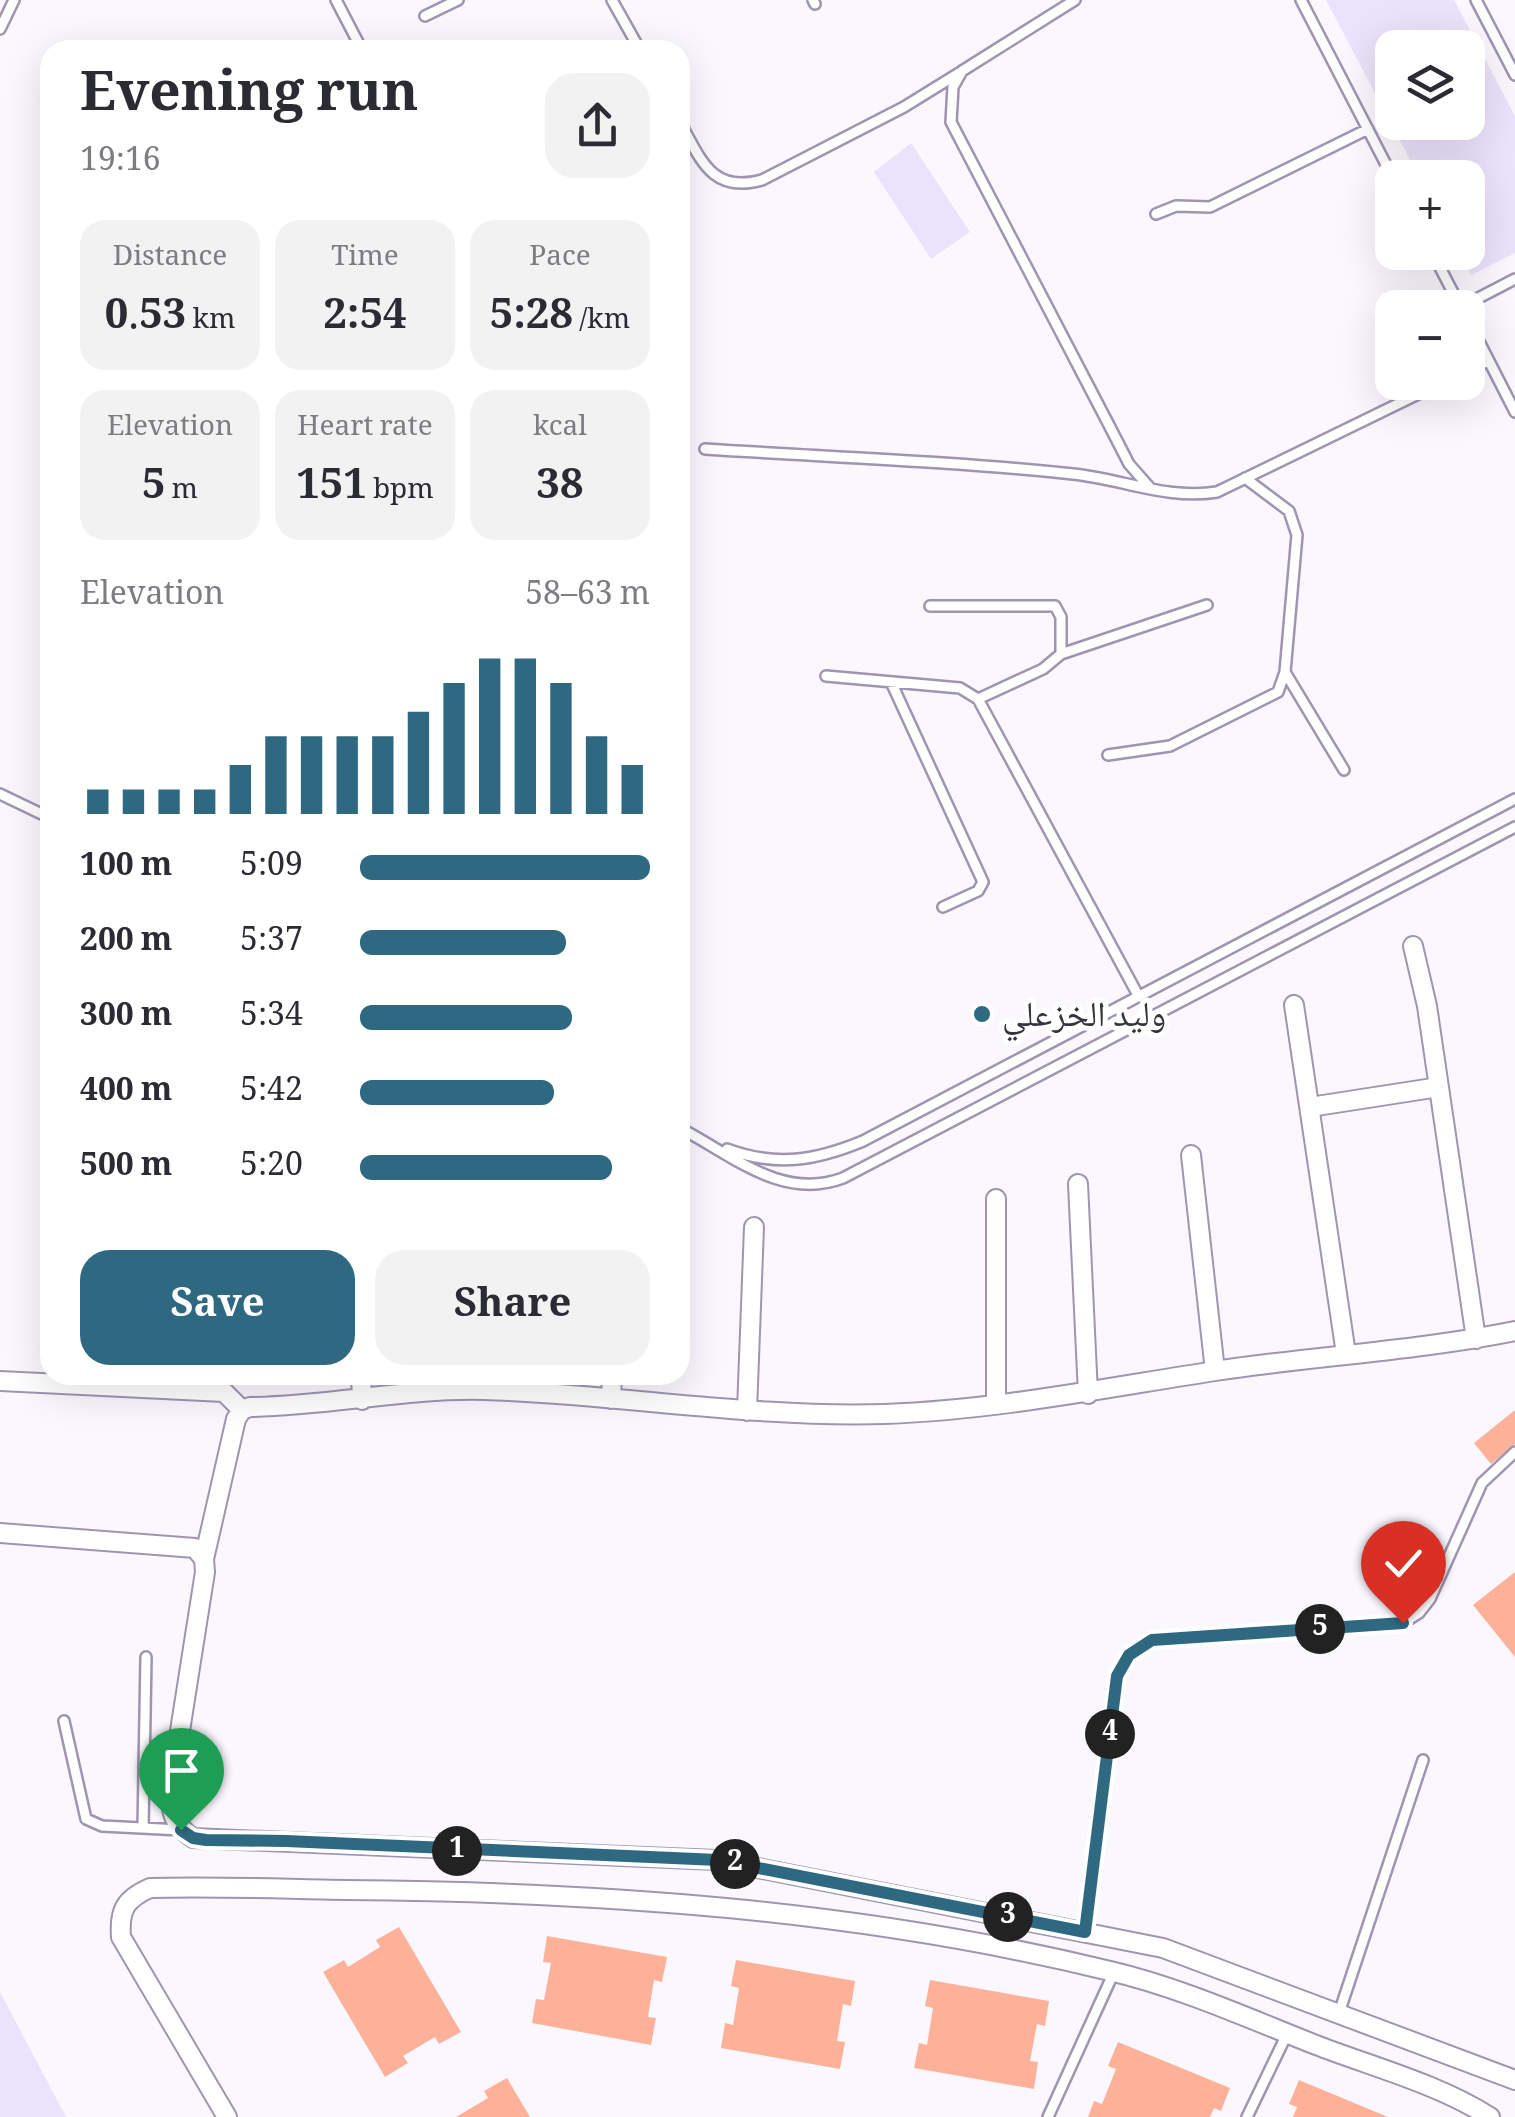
<!DOCTYPE html>
<html lang="en">
<head>
<meta charset="utf-8">
<style>
  :root { --surface:#fff; --page:#f2f2f3; --text:#2b2b33; --muted:#7c7c81; --accent:#2e6981 }
  body { margin:0; font-family:Georgia,"Noto Naskh Arabic",serif; background:var(--page); color:var(--text); height:100vh; display:flex; flex-direction:column; font-size:38px; white-space:nowrap }
  * { box-sizing:border-box; margin:0 }
  p { font-size:32px; color:var(--muted) }
  .icon { flex:none; width:55px; height:55px; fill:none; stroke:currentColor; stroke-width:2; stroke-linecap:round; stroke-linejoin:round }
  .map { position:relative; flex:1; overflow:hidden }
  .panel { position:absolute; left:40px; top:40px; width:650px; height:1345px; display:flex; flex-direction:column; background:var(--surface); border-radius:30px; box-shadow:0 10px 40px #0002 }
  .panel>* { flex:none }
  .buttons { position:absolute; left:1375px; top:30px; display:grid; gap:20px }
  .buttons a { display:grid; place-items:center; width:110px; height:110px; border-radius:20px; background:var(--surface); box-shadow:0 10px 40px #0002; font-size:50px }
  .pin { position:absolute; display:grid; place-items:center; width:85px; height:85px; color:#fff; margin:-102px -42px; border-radius:50% 50% 50% 0; rotate:-45deg; box-shadow:0 0 10px #0007 }
  .pin .icon { rotate:45deg }
  .km { position:absolute; width:50px; height:50px; margin:-25px; border-radius:50%; background:#222; color:#fff; font-size:28px; line-height:50px; text-align:center }
  .round { display:grid; place-items:center; flex:none; width:105px; height:105px; border-radius:30px; background:var(--page) }
  .overview { display:flex; align-items:center; justify-content:space-between; height:170px; padding:0 40px }
  h1 { font-size:55px; font-weight:800; line-height:75px }
  .stats { display:grid; grid-template-columns:repeat(3,1fr); gap:15px; height:170px; padding:10px 40px }
  .stats div { display:grid; align-content:center; border-radius:25px; background:var(--page); text-align:center }
  .stats b { font-size:42px; font-weight:800 }
  .stats small { font-size:28px; font-weight:400 }
  .stats p { font-size:28px }
  .chart { height:280px; padding:20px 40px }
  .chart p { display:flex; justify-content:space-between }
  .chart svg { width:100%; height:180px; margin-top:10px; stroke:var(--accent); stroke-width:6 }
  .action { display:flex; gap:20px; margin-top:auto; padding:20px 40px }
  .action a { flex:1; height:115px; border-radius:30px; background:var(--accent); color:#fff; font-size:40px; font-weight:800; line-height:115px; text-align:center }
  .action a+a { background:var(--page); color:var(--text) }
  ul { padding:0 40px; list-style:none; font-size:32px }
  li { display:grid; grid-template-columns:160px 120px 1fr; align-items:center; height:75px }
  li i { height:25px; border-radius:12px; background:var(--accent) }
  .map>svg:first-child { display:block }
  .green { fill:#ebe3fb; fill-rule:evenodd }
  .building { fill:#feb199 }
  .lines { fill:none; stroke-linecap:round; stroke-linejoin:round }
  .lane-casing { stroke:#9f95b2; stroke-width:14 }
  .street-casing { stroke:#9f95b2; stroke-width:22 }
  .lane { stroke:#fff; stroke-width:9 }
  .street { stroke:#fff; stroke-width:18 }
  .route-casing { stroke:#fff; stroke-width:20 }
  .route { stroke:#2e6981; stroke-width:12 }
  .poi-dot { fill:#2e6981; stroke:#fff; stroke-width:4 }
  .labels { text-anchor:middle; stroke-width:10; stroke-linejoin:round; paint-order:stroke }
  .poi-label { font-size:35px; fill:#36323e; stroke:#fff; text-anchor:start }
</style>
</head>
<body>
<div class="map">
<svg width="1515" height="2117" viewBox="0 0 1515 2117">
  <rect width="100%" height="100%" fill="#faf8fe"/>
  <path class="green" d="M1326 0H1454L1515 116V253L1471 275 1459 253 1468 252V178L1419 177ZM1392 48H1468V122H1392Z
    M911 143 970 232 931 259 874 172Z
    M0 1992 66 2117H0Z"/>
  <path class="building" d="M1515 1410V1444L1491 1464 1474 1443Z
    M1515 1572V1657L1473 1605Z
    M399 1927 461 2032 439 2044 435 2037 403 2056 408 2063 385 2077 323 1972 344 1960 348 1967 380 1947 376 1940Z
    M547 1936 667 1957 662 1982 654 1980 648 2017 656 2018 651 2045 532 2023 536 1999 544 2000 551 1963 543 1962Z
    M736 1960 855 1981 851 2006 843 2004 837 2041 845 2042 840 2069 721 2048 725 2023 733 2025 739 1988 731 1986Z
    M930 1980 1049 2001 1045 2026 1037 2024 1030 2061 1038 2062 1034 2089 914 2068 919 2043 927 2045 933 2008 925 2006Z
    M1118 2042 1230 2088 1221 2111 1214 2108 1210 2117H1088L1094 2101 1102 2104 1116 2069 1108 2066Z
    M507 2078 530 2117H456L488 2098 484 2091Z
    M1299 2080 1388 2117H1293L1297 2107 1289 2104Z"/>
  <g class="lines">
    <g class="lane-casing">
      <path id="lane" d="M336 0 362 50
        M612 0 640 50
        M813 0 815 4
        M1075 0 962 71 953 87 951 122 1111 429 1129 464 1151 489
        M1301 0 1393 178
        M1476 0 1515 75
        M425 16 458 0
        M0 29 14 0
        M680 122C701 160 712 194 762 180L904 107 959 73
        M1156 214 1176 206 1210 207 1368 129
        M1432 252 1461 308
        M1461 307 1515 279
        M1468 320 1515 412
        M1468 371 1488 361
        M705 449C827 457 951 461 1073 474 1122 479 1167 500 1217 492L1443 382
        M930 606H1055L1061 617V654
        M1285 672 1344 770
        M826 676 960 688 978 699 1139 997
        M891 682 983 882 978 891 943 907
        M978 699 1043 669 1061 654 1207 605
        M1108 755 1170 746 1278 692 1285 672 1297 535 1289 511 1245 478
        M0 794 50 818
        M680 1128C732 1155 782 1201 843 1178L1515 827
        M727 1149C776 1167 815 1161 863 1141L1515 799
        M64 1721 86 1819 102 1826 181 1830
        M143 1828 146 1657
        M1085 1933 1117 1675 1129 1655 1152 1640 1403 1623 1419 1613 1430 1599 1482 1483 1515 1452
        M1339 2013 1423 1760
        M1048 2117 1114 1972
        M1247 2117 1287 2034"/>
    </g>
    <g class="street-casing">
      <path id="street" d="M1413 946 1427 1006 1476 1339
        M1294 1005 1346 1354
        M1310 1107 1439 1087
        M1191 1155 1215 1371
        M1078 1184 1088 1394
        M996 1199V1404
        M361 1375 362 1400
        M0 1381 224 1392 242 1410
        M611 1399 612 1375
        M747 1411 754 1227
        M0 1533 195 1548 204 1559 205 1572 171 1788C170 1811 173 1825 193 1838L717 1860 1163 1948 1515 2080
        M204 1559 236 1419 242 1410 250 1407C329 1406 406 1388 484 1390 618 1394 750 1418 885 1414 996 1410 1105 1388 1215 1371 1314 1356 1416 1351 1515 1331
        M227 2117 121 1937C119 1910 125 1899 150 1888 216 1886 281 1889 347 1890 602 1892 861 1910 1110 1971 1179 1987 1250 2019 1316 2045 1373 2067 1438 2084 1490 2117"/>
    </g>
    <use href="#lane" class="lane"/>
    <use href="#street" class="street"/>
  </g>
  <g class="lines">
    <g class="route-casing">
      <path id="route" d="M181 1830 193 1838 206 1840 286 1841 718 1860 1085 1932 1117 1676 1129 1655 1152 1640 1403 1623"/>
    </g>
    <use href="#route" class="route"/>
  </g>
  <circle class="poi-dot" cx="982" cy="1014" r="10"/>
  <g class="labels">
    <g class="poi-label">
      <text x="1002" y="1026">وليد الخزعلي</text>
    </g>
  </g>
</svg>
<div class="buttons">
<a><svg class="icon" aria-label="layers" viewBox="0 0 24 24"><path d="M12 4l9 5-9 5-9-5zM3 14l9 5 9-5"/></svg></a>
<a>+</a>
<a>−</a>
</div>
<div class="pin" style="left:181px;top:1830px;background:#1e9e55"><svg class="icon" aria-label="arrive" viewBox="0 0 24 24"><path d="M6 21V4h12l-3 4 3 4H6"/></svg></div>
<div class="pin" style="left:1403px;top:1623px;background:#d93025"><svg class="icon" aria-label="check" viewBox="0 0 24 24"><path d="M5 12l5 5 9-10"/></svg></div>
<b class="km" style="left:457px;top:1851px">1</b>
<b class="km" style="left:735px;top:1864px">2</b>
<b class="km" style="left:1008px;top:1917px">3</b>
<b class="km" style="left:1110px;top:1734px">4</b>
<b class="km" style="left:1320px;top:1629px">5</b>
<section class="panel">
<div class="overview"><div><h1>Evening run</h1><p>19:16</p></div><a class="round"><svg class="icon" aria-label="share" viewBox="0 0 24 24"><path d="M12 15V3M7 8l5-5 5 5M5 13v7h14v-7"/></svg></a></div>
<div class="stats">
<div><p>Distance</p><b>0.53<small> km</small></b></div>
<div><p>Time</p><b>2:54</b></div>
<div><p>Pace</p><b>5:28<small> /km</small></b></div>
</div>
<div class="stats">
<div><p>Elevation</p><b>5<small> m</small></b></div>
<div><p>Heart rate</p><b>151<small> bpm</small></b></div>
<div><p>kcal</p><b>38</b></div>
</div>
<div class="chart"><p><span>Elevation</span>58–63 m</p>
<svg viewBox="0 0 160 44" preserveAspectRatio="none"><path d="M5 44V38M15 44V38M25 44V38M35 44V38M45 44V32M55 44V25M65 44V25M75 44V25M85 44V25M95 44V19M105 44V12M115 44V6M125 44V6M135 44V12M145 44V25M155 44V32"/></svg>
</div>
<ul>
<li><b>100 m</b>5:09<i style="width:100%"></i></li>
<li><b>200 m</b>5:37<i style="width:71%"></i></li>
<li><b>300 m</b>5:34<i style="width:73%"></i></li>
<li><b>400 m</b>5:42<i style="width:67%"></i></li>
<li><b>500 m</b>5:20<i style="width:87%"></i></li>
</ul>
<div class="action"><a>Save</a><a>Share</a></div>
</section>
</div>
</body>
</html>
